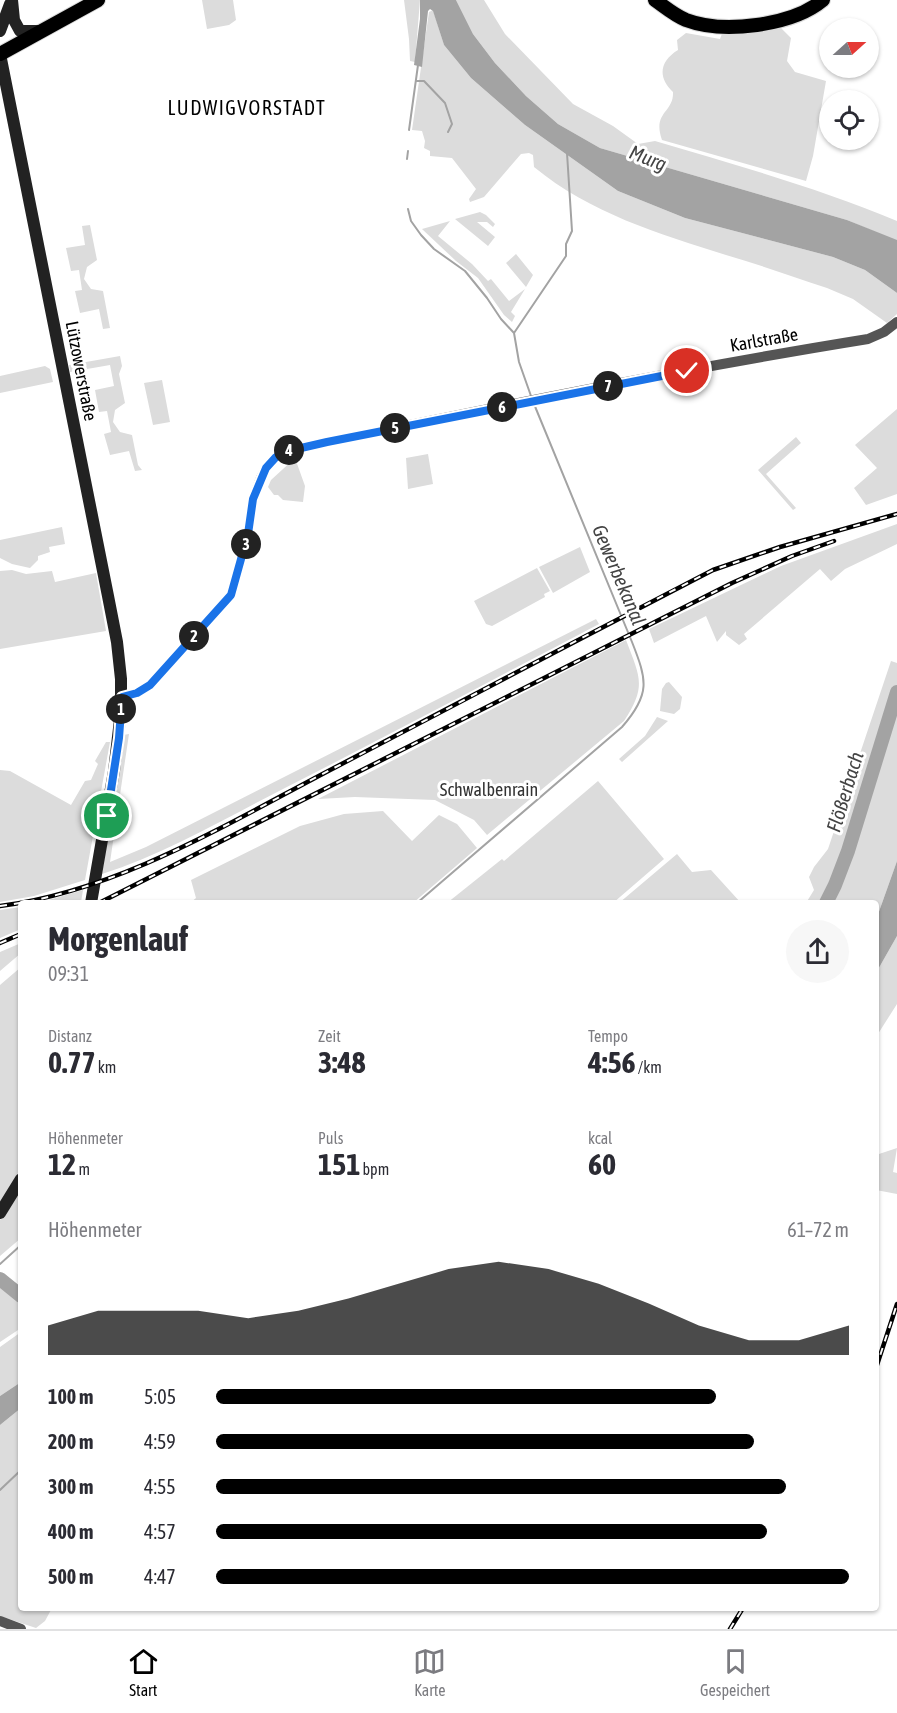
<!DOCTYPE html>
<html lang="de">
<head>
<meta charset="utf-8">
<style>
  :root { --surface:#fff; --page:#f7f7f7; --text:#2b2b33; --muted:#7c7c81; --line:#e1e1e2; --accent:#000 }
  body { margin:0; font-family:"Asap Condensed",sans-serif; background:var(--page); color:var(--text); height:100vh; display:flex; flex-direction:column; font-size:22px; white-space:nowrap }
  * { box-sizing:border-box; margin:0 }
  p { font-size:20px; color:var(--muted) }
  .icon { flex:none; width:33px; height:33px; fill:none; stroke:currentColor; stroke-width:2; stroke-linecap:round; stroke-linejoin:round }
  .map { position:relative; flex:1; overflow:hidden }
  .side { position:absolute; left:18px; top:900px; width:861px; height:711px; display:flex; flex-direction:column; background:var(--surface); border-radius:6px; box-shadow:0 2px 4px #0004 }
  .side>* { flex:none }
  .needle { width:39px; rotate:69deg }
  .buttons { position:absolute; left:819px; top:18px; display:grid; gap:12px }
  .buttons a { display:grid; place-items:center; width:60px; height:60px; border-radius:50%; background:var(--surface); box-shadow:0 2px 4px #0004; font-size:30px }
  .pin { position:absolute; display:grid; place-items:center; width:51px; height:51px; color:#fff; margin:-26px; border:3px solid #fff; border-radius:50%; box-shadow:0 2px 6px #0007 }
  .km { position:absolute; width:30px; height:30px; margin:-15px; border-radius:50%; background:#222; color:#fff; font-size:16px; line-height:30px; text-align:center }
  .round { display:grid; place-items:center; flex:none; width:63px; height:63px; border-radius:32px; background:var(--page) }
  .summary { display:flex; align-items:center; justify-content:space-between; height:102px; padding:0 30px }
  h1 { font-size:33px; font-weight:700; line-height:45px }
  .figures { display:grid; grid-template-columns:repeat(3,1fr); gap:9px; height:102px; padding:6px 30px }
  .figures div { display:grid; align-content:center }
  .figures b { font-size:30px; font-weight:700 }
  .figures small { font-size:16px; font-weight:400 }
  .figures p { font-size:16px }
  .chart { height:168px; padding:12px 30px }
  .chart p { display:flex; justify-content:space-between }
  .chart svg { width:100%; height:108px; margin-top:6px; fill:var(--accent); opacity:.7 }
  ul { padding:0 30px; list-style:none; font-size:20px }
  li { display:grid; grid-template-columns:96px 72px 1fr; align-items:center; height:45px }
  li i { height:15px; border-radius:8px; background:var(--accent) }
  .dock { display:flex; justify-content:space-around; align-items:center; height:84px; border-top:2px solid var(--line); background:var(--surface); font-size:16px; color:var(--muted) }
  .dock a { display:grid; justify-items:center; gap:3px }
  .dock .selected { color:var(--accent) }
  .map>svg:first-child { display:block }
  .green { fill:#dcdcdc }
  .water { fill:#a3a3a3 }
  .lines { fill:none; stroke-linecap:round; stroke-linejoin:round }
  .stream { stroke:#a3a3a3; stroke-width:2 }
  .river { stroke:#a3a3a3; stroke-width:14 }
  .primary-casing { stroke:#dbdbdb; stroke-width:16 }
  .tertiary { stroke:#555; stroke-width:10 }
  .secondary { stroke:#222; stroke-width:12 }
  .primary { stroke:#000; stroke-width:14 }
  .rail-casing { stroke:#000; stroke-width:4.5 }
  .rail { stroke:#fff; stroke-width:2; stroke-dasharray:7; stroke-linecap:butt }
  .route-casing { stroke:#fff; stroke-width:12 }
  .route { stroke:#1a73e8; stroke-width:8 }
  .labels { text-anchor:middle; stroke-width:6; stroke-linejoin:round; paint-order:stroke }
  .street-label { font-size:18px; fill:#000; stroke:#fff }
  .park-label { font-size:18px; fill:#333; stroke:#fff }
  .neighbourhood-label { font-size:20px; letter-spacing:1.5px; fill:#000; stroke:#fff }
  .water-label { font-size:20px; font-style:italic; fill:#444; stroke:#fff }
</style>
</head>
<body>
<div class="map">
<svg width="897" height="1629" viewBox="0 0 897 1629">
  <rect width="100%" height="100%" fill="#fff"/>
  <path class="green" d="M202 0H233L236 20 229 25 207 29Z
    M404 0H420L415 62 410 61 409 39Z
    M456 0H484L505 34 573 104 613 126 638 144 655 141C736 165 819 188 897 221V241L847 220 600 148 558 124 526 96 495 63 473 34Z
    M433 10 444 45 471 78 525 125 618 191 685 218 833 257 865 270 897 293V314L887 323 853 299 827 288C794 277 760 265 726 255 659 234 590 213 534 167L533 155 529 153 521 154 484 197 470 202 469 199 476 189 452 158 430 156V151L424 148 425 141 422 131 412 130 429 12Z
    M780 27 791 38 787 61 795 72 826 81 813 156 806 181 662 140C652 112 674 113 673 92 657 77 660 61 678 50L677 40 686 33 720 39 723 31Z
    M480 212 486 215 495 224 493 227 487 222H477L495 237 488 246 455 219Z
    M450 221 438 236 472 264 488 281 491 279 509 301 525 289 511 312 515 316 512 322 504 315 478 278 456 261 422 229Z
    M90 225 97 260 87 267 84 279 91 289 103 291 110 328 103 329 99 309 80 313 75 291 82 290 79 270 71 271 66 248 85 245 82 226Z
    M516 254 533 275 526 287 506 263Z
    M120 356 122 366 119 374 125 403 115 410 113 422 120 432 132 435 138 465 142 470 135 471 129 451 110 455 104 434 111 432 107 411 99 412 95 390 114 386 110 365 70 372 69 365Z
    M45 366 50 369 53 382 0 393V376Z
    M162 380 170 422 153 425 144 383Z
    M897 409V494L866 505 854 488 877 468 855 445Z
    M796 437 801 443 766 474 796 508 793 510 758 470Z
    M428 454 433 484 408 489 406 458Z
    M295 458 305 486 303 502 283 500 278 495H274L268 487 271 480Z
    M897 524V544L845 569 831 581 820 569 744 634 747 639 739 645 726 635V631L717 642 706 616 654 643 649 629 781 566Z
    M62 527 65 544 49 547 50 552 38 556V560L30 568 12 564 0 558V540Z
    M580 547 590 572 553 593 539 567Z
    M537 568 550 591 544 594 545 597 492 626 486 624 474 601Z
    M12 570 26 574 52 571 55 582 96 573 106 631 0 649V571Z
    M596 619 599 624C494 679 389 735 283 789 224 819 165 854 102 874L123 735 129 734 110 862 146 847Z
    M626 640C640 677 647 686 624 721L487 835 474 820 435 800 355 797 318 799Z
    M891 661 897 663V861L876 920V903H806L814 890 809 877 814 867 828 849Z
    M669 682 682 697 680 709 674 714 660 711 662 689 666 683Z
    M657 717 668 721 622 762 619 759 645 736Z
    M106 742H110L85 880 34 896 0 902V770L10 771 71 805 85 781 91 780 98 764 95 761Z
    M598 781 664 859 613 903H447L502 859 504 861Z
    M383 811 412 841 439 815 457 824 477 848 413 903H190L196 898 191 880 300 826 344 814Z
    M677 854 692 872 711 870 741 903H619Z
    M83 890 81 902 78 903H38Z
    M21 907V929L0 938V910Z
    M897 936V1004L876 1037V973Z
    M21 943V953L0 971V952Z
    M21 967V1168L0 1204V985Z
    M897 1148 893 1172 897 1173V1194L876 1190V1155Z
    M21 1187V1238L0 1256V1220Z
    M0 1283 21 1300V1328L0 1342Z
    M21 1332V1382L0 1396V1347Z
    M21 1408V1608H52L45 1621 36 1628 0 1616V1425Z"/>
  <path class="water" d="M420 0H456L473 34 495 63 526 96 558 124 600 148 847 220 897 240V293L865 270 833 257 685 218 618 191 525 125 471 78 444 45 433 11 430 9 428 11 422 67 414 65 420 19Z
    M897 861V936L876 973V920Z
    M21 1382V1408L0 1425V1396Z"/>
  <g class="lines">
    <path class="stream" d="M417 81H424L445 103 452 124 448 132
      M409 130 418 65
      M407 159 408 151
      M408 209 411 221 421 235 434 249 465 271 487 298 501 319 514 333 519 362 531 396
      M514 333 566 256V244L572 231 567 153
      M417 903 622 727C651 694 647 680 632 642L534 404
      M0 1264 21 1245
      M0 1490 21 1470"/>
    <path class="river" d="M826 903 835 885 848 851 897 692
      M0 1279 21 1296"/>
    <g class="primary-casing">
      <path id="primary" d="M655 0C665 7 674 15 686 20 723 34 792 26 823 0
        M0 54 98 0"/>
    </g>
    <path class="tertiary" d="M122 697 137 693 150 685 231 595 248 534 253 499 261 478 266 468 276 457 295 449C485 409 676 370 868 339L884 332 897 322
      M0 1621 21 1629"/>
    <path class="secondary" d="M12 0 14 20 20 31H40
      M0 31 10 4
      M0 54 108 596 117 642 121 679V711L114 771 91 903
      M0 1213 21 1179"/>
    <use href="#primary" class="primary"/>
    <g class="rail-casing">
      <path id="rail" d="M99 903 732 583 792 556 834 541
        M0 906C119 891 230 822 334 768 461 702 586 635 713 570L780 547 897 514
        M0 943 21 934
        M876 1368 897 1304
        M730 1629 743 1608"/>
    </g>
    <use href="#rail" class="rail"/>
  </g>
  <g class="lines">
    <g class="route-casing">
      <path id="route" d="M107 816 119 738 122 697 137 693 150 685 231 595 248 534 253 499 266 468 276 457 288 451 327 442 687 371"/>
    </g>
    <use href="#route" class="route"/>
  </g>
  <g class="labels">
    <g class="street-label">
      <text transform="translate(764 340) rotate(-10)" y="6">Karlstraße</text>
      <text transform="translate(81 371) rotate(79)" y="6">Lützowerstraße</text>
    </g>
    <g class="park-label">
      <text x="489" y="796">Schwalbenrain</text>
    </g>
    <g class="neighbourhood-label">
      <text x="247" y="115">LUDWIGVORSTADT</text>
    </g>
    <g class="water-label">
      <text transform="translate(648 158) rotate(22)" y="7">Murg</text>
      <text transform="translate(619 575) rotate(67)" y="7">Gewerbekanal</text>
      <text transform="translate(845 792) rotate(-73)" y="7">Flößerbach</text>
    </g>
  </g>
</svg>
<div class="buttons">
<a><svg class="needle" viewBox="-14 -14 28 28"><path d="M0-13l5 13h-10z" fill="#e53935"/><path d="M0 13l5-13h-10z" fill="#7c7c81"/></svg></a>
<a><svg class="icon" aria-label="locate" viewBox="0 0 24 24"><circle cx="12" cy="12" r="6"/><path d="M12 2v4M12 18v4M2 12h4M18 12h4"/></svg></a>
</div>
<div class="pin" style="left:107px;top:816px;background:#1e9e55"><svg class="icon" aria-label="arrive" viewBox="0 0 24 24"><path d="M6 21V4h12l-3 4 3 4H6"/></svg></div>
<div class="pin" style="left:687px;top:371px;background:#d93025"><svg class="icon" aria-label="check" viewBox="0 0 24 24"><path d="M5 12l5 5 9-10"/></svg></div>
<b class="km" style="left:121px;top:709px">1</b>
<b class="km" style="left:194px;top:636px">2</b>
<b class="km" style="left:246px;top:544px">3</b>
<b class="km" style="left:289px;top:450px">4</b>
<b class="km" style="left:395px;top:428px">5</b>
<b class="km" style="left:502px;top:407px">6</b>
<b class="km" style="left:608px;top:386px">7</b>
<section class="side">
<div class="summary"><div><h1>Morgenlauf</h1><p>09:31</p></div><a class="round"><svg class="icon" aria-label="share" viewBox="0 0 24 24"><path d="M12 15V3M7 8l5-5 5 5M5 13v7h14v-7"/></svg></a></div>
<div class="figures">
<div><p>Distanz</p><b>0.77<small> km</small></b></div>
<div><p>Zeit</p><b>3:48</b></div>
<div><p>Tempo</p><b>4:56<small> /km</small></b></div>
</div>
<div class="figures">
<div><p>Höhenmeter</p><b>12<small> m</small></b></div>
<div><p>Puls</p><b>151<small> bpm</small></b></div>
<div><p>kcal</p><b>60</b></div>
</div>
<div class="chart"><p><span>Höhenmeter</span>61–72 m</p>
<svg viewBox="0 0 160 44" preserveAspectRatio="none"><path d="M0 44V32L10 26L20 26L30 26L40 29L50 26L60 21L70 15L80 9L90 6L100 9L110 15L120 23L130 32L140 38L150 38L160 32V44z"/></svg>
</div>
<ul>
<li><b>100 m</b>5:05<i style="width:79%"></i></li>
<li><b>200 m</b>4:59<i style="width:85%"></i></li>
<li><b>300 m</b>4:55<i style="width:90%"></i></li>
<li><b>400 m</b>4:57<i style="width:87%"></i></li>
<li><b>500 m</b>4:47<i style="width:100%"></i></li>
</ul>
</section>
</div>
<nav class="dock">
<a class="selected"><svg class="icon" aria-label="home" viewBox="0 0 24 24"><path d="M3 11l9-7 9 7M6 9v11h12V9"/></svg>Start</a>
<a><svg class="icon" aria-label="map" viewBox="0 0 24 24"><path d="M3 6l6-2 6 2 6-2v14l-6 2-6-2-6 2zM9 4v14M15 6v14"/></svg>Karte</a>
<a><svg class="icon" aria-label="saved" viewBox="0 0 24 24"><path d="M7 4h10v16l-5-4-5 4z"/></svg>Gespeichert</a>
</nav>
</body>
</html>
